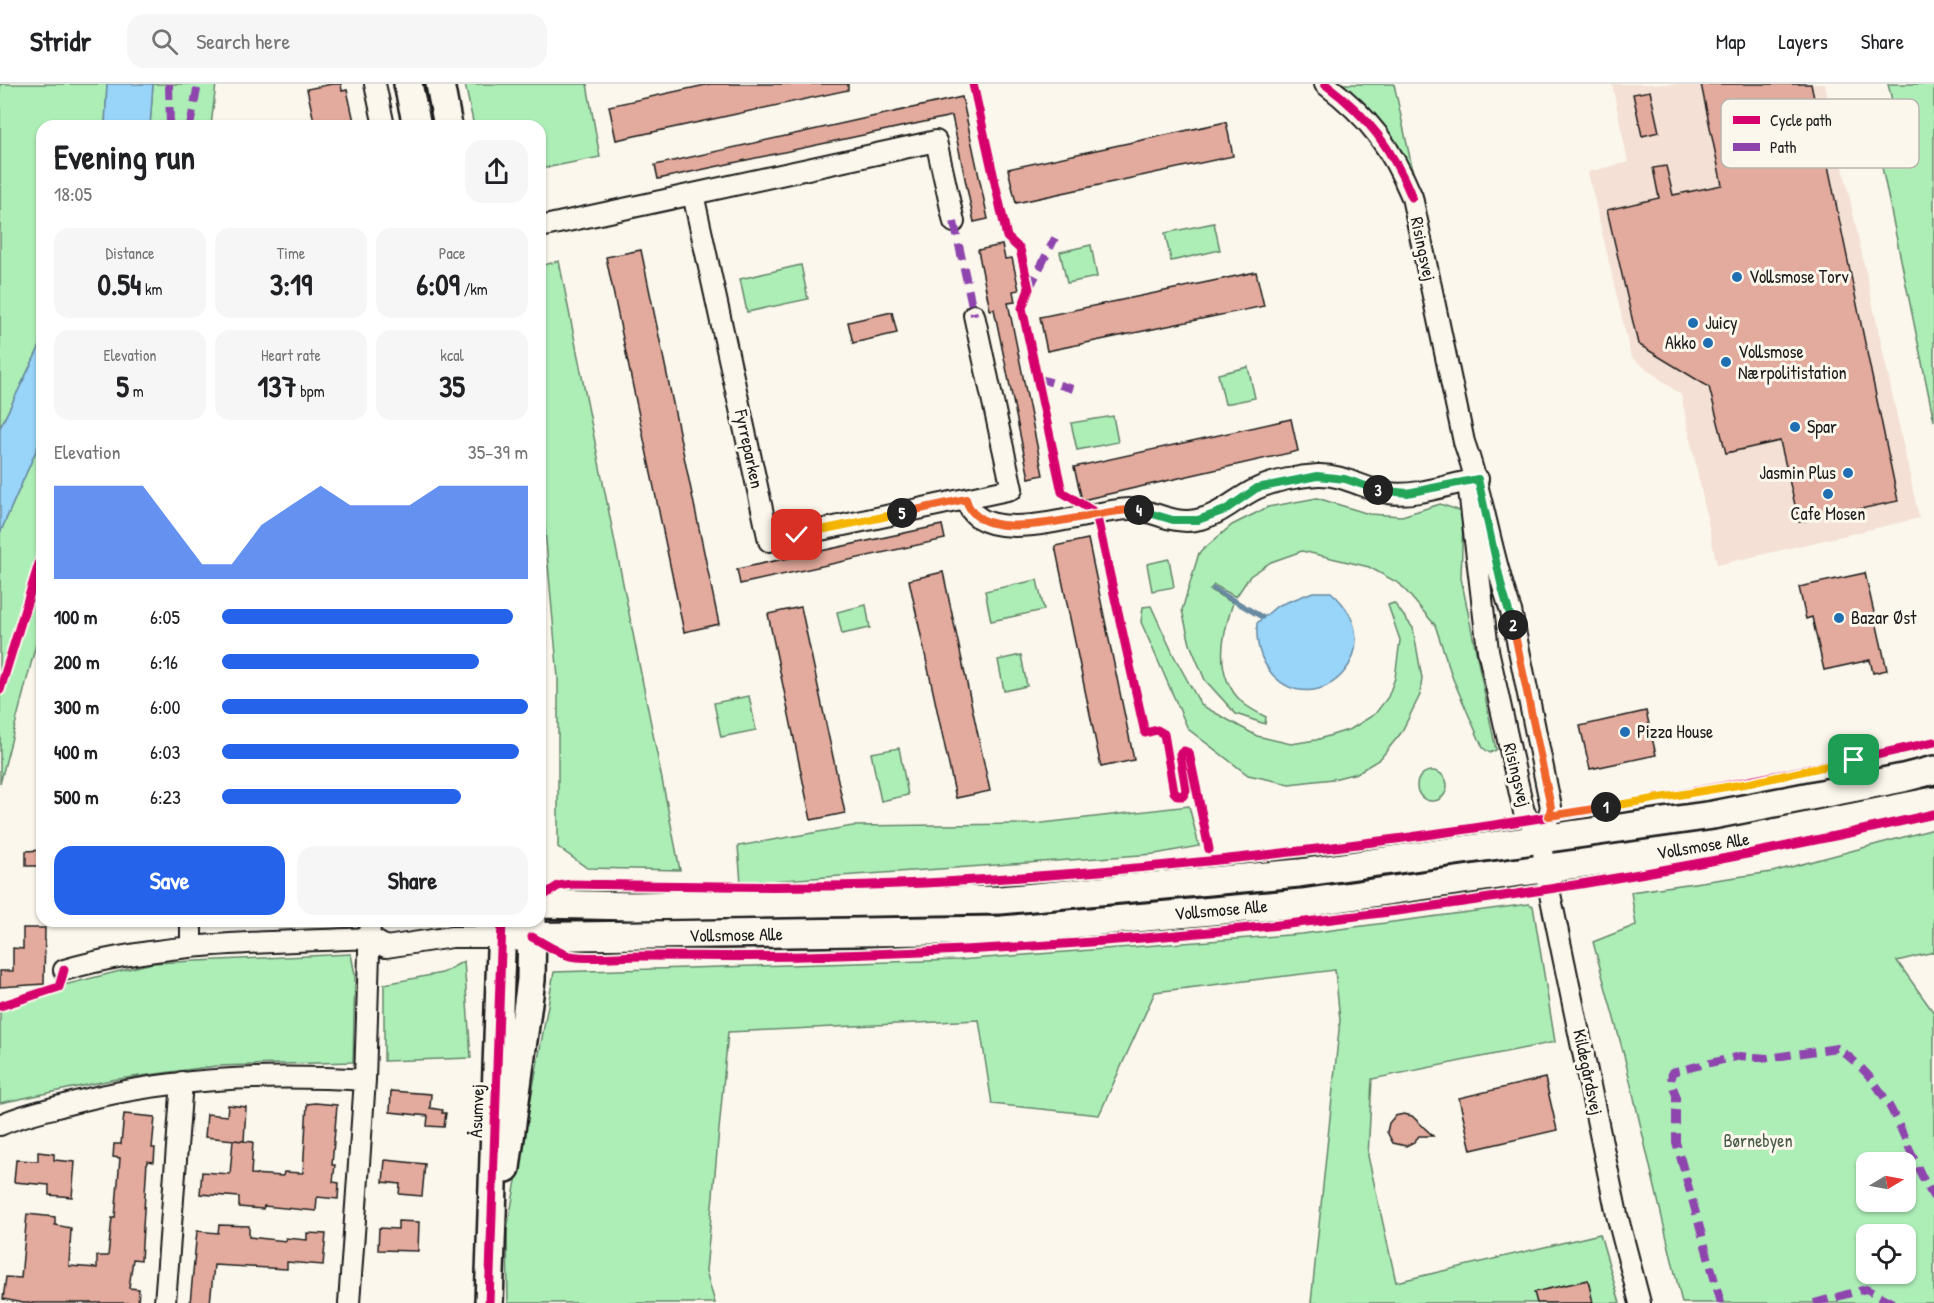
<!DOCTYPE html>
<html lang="en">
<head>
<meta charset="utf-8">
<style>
  :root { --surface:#fff; --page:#f6f6f6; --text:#202124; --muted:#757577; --line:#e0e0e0; --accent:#2563eb }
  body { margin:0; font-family:"Patrick Hand",sans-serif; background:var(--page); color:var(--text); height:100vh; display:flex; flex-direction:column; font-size:22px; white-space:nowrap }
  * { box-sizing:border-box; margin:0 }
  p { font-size:20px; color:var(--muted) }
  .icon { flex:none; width:33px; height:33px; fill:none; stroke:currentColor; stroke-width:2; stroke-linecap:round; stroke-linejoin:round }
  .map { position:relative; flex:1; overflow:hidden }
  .side { position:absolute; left:36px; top:36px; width:510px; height:807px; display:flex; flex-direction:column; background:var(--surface); border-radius:18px; box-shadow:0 2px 4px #0004 }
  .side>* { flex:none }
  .needle { width:39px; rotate:80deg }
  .tools { position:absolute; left:1856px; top:1068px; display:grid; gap:12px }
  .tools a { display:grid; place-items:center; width:60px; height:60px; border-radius:12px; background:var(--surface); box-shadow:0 2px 4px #0004; font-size:30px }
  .pin { position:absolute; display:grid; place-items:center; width:51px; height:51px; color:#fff; margin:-26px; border-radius:12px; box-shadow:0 3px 9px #0006 }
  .km { position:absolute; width:30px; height:30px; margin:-15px; border-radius:50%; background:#222; color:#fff; font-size:16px; line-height:30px; text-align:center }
  .round { display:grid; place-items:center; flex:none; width:63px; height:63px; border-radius:18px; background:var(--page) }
  .summary { display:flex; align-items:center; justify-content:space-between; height:102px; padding:0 18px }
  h1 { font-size:33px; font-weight:700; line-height:45px }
  .stats { display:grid; grid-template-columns:repeat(3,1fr); gap:9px; height:102px; padding:6px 18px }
  .stats div { display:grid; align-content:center; border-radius:15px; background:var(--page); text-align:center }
  .stats b { font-size:30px; font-weight:700 }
  .stats small { font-size:16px; font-weight:400 }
  .stats p { font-size:16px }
  .chart { height:168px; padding:12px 18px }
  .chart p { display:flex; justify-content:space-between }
  .chart svg { width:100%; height:108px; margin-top:6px; fill:var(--accent); opacity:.7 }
  .action { display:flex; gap:12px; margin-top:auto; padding:12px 18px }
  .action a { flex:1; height:69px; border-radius:18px; background:var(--accent); color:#fff; font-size:24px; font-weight:700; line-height:69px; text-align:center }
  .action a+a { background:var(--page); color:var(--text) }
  ul { padding:0 18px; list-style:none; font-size:20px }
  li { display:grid; grid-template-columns:96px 72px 1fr; align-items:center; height:45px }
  li i { height:15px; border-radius:8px; background:var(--accent) }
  header { display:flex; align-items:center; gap:36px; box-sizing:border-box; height:84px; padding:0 30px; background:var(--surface); border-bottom:2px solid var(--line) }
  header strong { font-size:28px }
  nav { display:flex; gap:33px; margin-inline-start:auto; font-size:21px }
  .search { width:420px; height:54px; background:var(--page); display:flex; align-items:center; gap:15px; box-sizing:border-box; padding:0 21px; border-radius:18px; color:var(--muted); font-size:22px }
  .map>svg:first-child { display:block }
  .built { fill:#f4e0d4 }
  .green { fill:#adeeb7; stroke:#64856a; stroke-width:1.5; fill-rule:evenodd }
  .water { fill:#99d4f9; stroke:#678aa1; stroke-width:1.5 }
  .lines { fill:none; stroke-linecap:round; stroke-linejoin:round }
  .stream { stroke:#678aa1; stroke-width:5 }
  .building { fill:#e3ab9d; stroke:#1c1c1c; stroke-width:1.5 }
  .street-casing { stroke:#1c1c1c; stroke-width:24 }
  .secondary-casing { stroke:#1c1c1c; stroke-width:32 }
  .street { stroke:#fbf7ec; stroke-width:20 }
  .secondary { stroke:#fbf7ec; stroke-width:27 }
  .quiet { stroke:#8e44ad; stroke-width:8; stroke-dasharray:15 8; stroke-linecap:butt }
  .cycleway-casing { stroke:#fbf7ec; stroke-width:13 }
  .cycleway { stroke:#d6006c; stroke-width:9 }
  .split-1-casing { stroke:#fff; stroke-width:12 }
  .split-2-casing { stroke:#fff; stroke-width:12 }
  .split-3-casing { stroke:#fff; stroke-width:12 }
  .split-4-casing { stroke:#fff; stroke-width:12 }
  .split-5-casing { stroke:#fff; stroke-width:12 }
  .split-6-casing { stroke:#fff; stroke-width:12 }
  .split-1 { stroke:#f5b400; stroke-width:8 }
  .split-2 { stroke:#f0652b; stroke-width:8 }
  .split-3 { stroke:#22a559; stroke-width:8 }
  .split-4 { stroke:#22a559; stroke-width:8 }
  .split-5 { stroke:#f0652b; stroke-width:8 }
  .split-6 { stroke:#f5b400; stroke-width:8 }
  .poi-dot { fill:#1f6fb2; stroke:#fbf7ec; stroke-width:2 }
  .labels { text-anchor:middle; stroke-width:6; stroke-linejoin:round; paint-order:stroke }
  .street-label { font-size:18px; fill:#1c1c1c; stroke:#fbf7ec }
  .poi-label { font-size:18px; fill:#1c1c1c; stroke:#fbf7ec; text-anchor:start }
  .park-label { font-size:18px; fill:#485b4a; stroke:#fbf7ec }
  .key { fill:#fbf7ec; stroke:#b8b5ae; stroke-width:1.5 }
  .key-label { font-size:16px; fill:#1c1c1c }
</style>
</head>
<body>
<header>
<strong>Stridr</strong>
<div class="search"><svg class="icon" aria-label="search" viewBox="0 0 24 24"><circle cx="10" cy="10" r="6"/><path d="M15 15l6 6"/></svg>Search here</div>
<nav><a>Map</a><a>Layers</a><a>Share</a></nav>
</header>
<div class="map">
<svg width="1934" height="1219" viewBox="0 0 1934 1219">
  <rect width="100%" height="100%" fill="#fbf7ec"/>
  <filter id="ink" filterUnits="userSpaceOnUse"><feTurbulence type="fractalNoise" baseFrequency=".0167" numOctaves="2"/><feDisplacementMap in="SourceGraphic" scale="12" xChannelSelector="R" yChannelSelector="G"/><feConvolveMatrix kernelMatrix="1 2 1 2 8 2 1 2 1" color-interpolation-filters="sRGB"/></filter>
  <g filter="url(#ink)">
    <path class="built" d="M1612 0H1825L1919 434 1717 481 1681 311 1631 273 1588 88 1628 78Z"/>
    <path class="green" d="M0 0H107L105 42H42V258L0 344Z
      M153 0H216L211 42H150Z
      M465 0H587L600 73 540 85V42H474Z
      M1343 0H1394L1413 88 1379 36Z
      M1888 0H1934V337L1873 39 1896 33Z
      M1214 139 1220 166 1171 177 1165 149Z
      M1091 161 1097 193 1067 199 1060 168Z
      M559 177 680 786 587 784 558 763V594L540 389V182Z
      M801 181 808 215 747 228 740 195Z
      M1248 283 1255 314 1225 320 1218 290Z
      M1113 332 1118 358 1077 366 1071 339Z
      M42 353V537L0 700V449Z
      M1317 414 1369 430 1402 432 1440 420 1458 426 1463 435 1461 494 1496 666 1490 669 1483 664 1453 595 1435 541 1400 500 1369 483 1302 467 1271 478 1250 492 1236 513 1214 501 1210 506 1233 519C1222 552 1213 590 1242 618 1248 624 1258 629 1266 633L1265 640 1236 630 1205 596 1190 560 1182 526 1199 469 1232 441 1268 423Z
      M1169 475 1174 503 1152 507 1147 480Z
      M1037 496 1044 526 991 537 985 507Z
      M1394 519 1413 544 1422 594 1420 611 1401 649 1380 675 1357 689 1333 695 1289 700 1248 691 1188 645 1141 538 1143 523 1151 522 1174 572 1201 621 1257 652 1291 660 1316 656 1351 645 1375 630 1388 613 1395 594 1400 556 1388 521Z
      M866 521 870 544 842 550 837 528Z
      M1021 571 1027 602 1004 607 998 576Z
      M749 612 756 646 721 653 714 619Z
      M899 664 908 711 881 717 871 669Z
      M1417 702a15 15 0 1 1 30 0a15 15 0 1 1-30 0Z
      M1189 722 1199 762 1155 770 741 799 738 762 853 742 1034 740Z
      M1934 745V868L1897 877 1934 929V1219H1682L1624 971 1593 858 1636 841 1631 808 1772 788ZM1905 1078V1118H1866V1078ZM1905 1150V1190H1866V1150Z
      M1529 820 1533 822 1555 958 1372 995 1368 1072 1396 1198 1600 1150 1620 1219H1311L1340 936 1335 886 1155 908 1099 1031 992 1020 979 936 728 948 706 1187 715 1219H508L507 1146 554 888 959 876 1302 850Z
      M351 870 355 891 353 978 216 982 111 996 0 1019V917L152 879Z
      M464 877 471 974 384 977V900L442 889Z"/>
    <path class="water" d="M107 0H153L150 42H105Z
      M42 258V353L0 449V344Z
      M1313 508H1331C1397 566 1316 640 1272 590 1259 574 1256 559 1257 539L1277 522Z"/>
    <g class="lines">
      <path class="stream" d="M1214 505 1262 533"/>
    </g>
    <path class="building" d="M332 0H341L342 7 347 6 355 42H315L307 5Z
      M710 0H848V6L616 56 609 22Z
      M1701 0H1811L1898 417 1799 438 1780 357 1726 369 1709 303 1638 260 1607 126 1659 114 1653 84 1666 82 1673 111 1722 101Z
      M1650 7 1659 48 1642 52 1633 10Z
      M962 13 988 135 974 138 952 32 658 95 655 81Z
      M1226 38 1233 72 1016 119 1008 85Z
      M1002 161 1005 175 1012 174 1019 206 1013 207 1015 218 1008 219 1043 391 1029 394 994 225 990 226 978 166Z
      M641 166 719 540 684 548 606 173Z
      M1256 188 1264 222 1047 267 1040 233Z
      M892 228 897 249 853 259 848 238Z
      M1291 335 1298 367 1082 416 1074 383Z
      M942 441 945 455 740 500 737 485Z
      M1088 455 1134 676 1101 683 1055 462Z
      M943 488 990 707 956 714 909 496Z
      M1865 489 1887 586 1873 589 1870 576 1824 586 1812 533 1806 535 1799 503Z
      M801 523 845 729 811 736 768 530Z
      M1646 627 1656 671 1590 685 1580 642Z
      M42 766V782H26V767Z
      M23 844H45L44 900 0 903V887H13V864L23 865Z
      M1545 994 1557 1046 1471 1066 1459 1014Z
      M391 1007 431 1010 430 1024 443 1026 442 1029H446L444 1043 427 1042 428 1032 390 1028Z
      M315 1019 337 1021 332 1081H335L333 1098 339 1099 338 1115 317 1113 316 1127 264 1122 263 1125 239 1123V1113L200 1110 202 1088 230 1090 233 1056 253 1058 251 1090 283 1092 284 1088 303 1089 307 1020Z
      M228 1021 246 1023 244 1057 205 1053 207 1030 227 1032Z
      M124 1030 155 1033 152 1064H155L154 1078 147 1077 141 1176 133 1175 129 1204 139 1205 138 1219H23L3 1215 6 1193 21 1194 27 1130 55 1133V1141L71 1144 69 1182 97 1184V1172H108L112 1134H115L120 1074 113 1073 114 1060H121Z
      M1404 1030 1412 1032 1433 1052H1419L1414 1058 1406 1062 1393 1059 1387 1048 1389 1039 1395 1032Z
      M38 1068 54 1070V1076L75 1078 72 1113 49 1111V1101L14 1098 16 1076 38 1077Z
      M385 1076 425 1080 422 1112 399 1110 400 1100 383 1098Z
      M398 1137 419 1138 418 1167 378 1166 379 1144 398 1145Z
      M219 1141 249 1142V1153L286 1157V1154L307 1156V1149L326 1150 323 1181 287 1178V1185L214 1181 210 1219H190L197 1147 218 1149Z
      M1588 1196 1593 1219H1537L1534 1208Z"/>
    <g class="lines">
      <g class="street-casing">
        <path id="street" d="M375 0 384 42
          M1325 0C1369 33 1391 63 1412 113L1464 358C1484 413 1491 472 1511 527L1551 723 1542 756 1545 786 1617 1131 1640 1219
          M693 110 936 57 954 138
          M540 143 693 110 769 457 1012 405 974 231
          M1469 406 1488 566 1524 728 1542 756
          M966 415C979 469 1092 425 1129 425 1152 425 1172 441 1196 436 1220 432 1235 415 1256 405 1273 397 1299 392 1318 391 1343 390 1364 405 1388 409 1417 413 1450 400 1478 395
          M191 863V837
          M64 886C163 857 267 859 370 854L386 863 452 853H501
          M0 1041C19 1032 41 1027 61 1022 160 994 263 990 365 996
          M165 1219 182 998
          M349 1219 365 996 370 837"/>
      </g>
      <g class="secondary-casing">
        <path id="secondary" d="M408 0 417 42
          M440 0 448 42
          M540 820 632 822 1000 816 1299 789 1713 731 1903 694 1934 686
          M501 853 1002 846 1302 819 1718 760 1934 717
          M506 1084 531 896 532 837
          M489 1219 502 837"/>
      </g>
      <use href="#street" class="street"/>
      <use href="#secondary" class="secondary"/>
      <path class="quiet" d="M169 0 170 42
        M190 42 198 0
        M954 138 974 231
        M1029 205 1055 154
        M1037 294 1073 305
        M1721 1219 1676 1058V1011L1671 998 1672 988 1740 972 1768 974 1837 964C1896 1003 1901 1060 1934 1114
        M1814 1219 1866 1205 1893 1219"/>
      <g class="cycleway-casing">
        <path id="cycleway" d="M973 0 1007 153 1020 165 1029 205 1022 224 1062 408 1096 429 1145 649 1157 646 1164 650 1174 708 1178 712H1183L1186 706 1180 670 1184 667 1189 669 1209 765
          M1325 0C1369 33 1391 63 1412 113
          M0 606 42 470
          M540 814 558 802 571 800C695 802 820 805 944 798 1277 779 1609 732 1934 658
          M532 853C544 859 558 869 570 872 592 876 619 872 642 872 696 872 751 873 805 872 1185 863 1564 816 1934 730
          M0 922 59 903 64 886
          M489 1219 502 837"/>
      </g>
      <use href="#cycleway" class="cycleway"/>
    </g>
  </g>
  <g class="lines" filter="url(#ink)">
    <g class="split-1-casing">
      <path id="split-1" d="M1606 723 1750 699 1854 676"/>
    </g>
    <g class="split-2-casing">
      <path id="split-2" d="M1513 541 1551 723 1549 732 1606 723"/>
    </g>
    <g class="split-3-casing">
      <path id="split-3" d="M1378 406 1407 409 1478 395 1502 504 1513 541"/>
    </g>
    <g class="split-4-casing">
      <path id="split-4" d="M1139 426 1173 436H1198L1225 426 1257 404 1317 392 1345 395 1378 406"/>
    </g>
    <g class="split-5-casing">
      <path id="split-5" d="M902 429 966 415C979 470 1100 422 1139 426"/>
    </g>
    <g class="split-6-casing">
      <path id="split-6" d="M797 451 902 429"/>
    </g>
    <use href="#split-1" class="split-1"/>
    <use href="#split-2" class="split-2"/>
    <use href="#split-3" class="split-3"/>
    <use href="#split-4" class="split-4"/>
    <use href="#split-5" class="split-5"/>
    <use href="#split-6" class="split-6"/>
  </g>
  <g class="poi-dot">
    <circle cx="1737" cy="193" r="6"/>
    <circle cx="1693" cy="239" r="6"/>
    <circle cx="1708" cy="259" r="6"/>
    <circle cx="1726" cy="278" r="6"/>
    <circle cx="1795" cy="343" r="6"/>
    <circle cx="1848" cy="389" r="6"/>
    <circle cx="1828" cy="410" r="6"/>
    <circle cx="1839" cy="534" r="6"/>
    <circle cx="1625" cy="648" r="6"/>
  </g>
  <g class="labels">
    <g class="street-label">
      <text transform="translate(1423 165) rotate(78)" y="6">Risingsvej</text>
      <text transform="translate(749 365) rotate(78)" y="6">Fyrreparken</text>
      <text transform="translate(1517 691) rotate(76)" y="6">Risingsvej</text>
      <text transform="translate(1703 762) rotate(-9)" y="6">Vollsmose Alle</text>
      <text transform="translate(1221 826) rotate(-5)" y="6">Vollsmose Alle</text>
      <text transform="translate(736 851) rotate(-1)" y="6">Vollsmose Alle</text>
      <text transform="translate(1588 988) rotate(78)" y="6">Kildegårdsvej</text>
      <text transform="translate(477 1027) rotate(-88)" y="6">Åsumvej</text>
    </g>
    <g class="poi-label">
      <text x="1749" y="199">Vollsmose Torv</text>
      <text x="1705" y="245">Juicy</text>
      <text x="1696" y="265" text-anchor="end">Akko</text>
      <text x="1738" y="274">Vollsmose<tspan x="1738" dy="21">Nærpolitistation</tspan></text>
      <text x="1807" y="349">Spar</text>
      <text x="1836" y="395" text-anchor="end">Jasmin Plus</text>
      <text x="1828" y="436" text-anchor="middle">Cafe Mosen</text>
      <text x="1851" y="540">Bazar Øst</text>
      <text x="1637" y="654">Pizza House</text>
    </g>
    <g class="park-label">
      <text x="1758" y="1063">Børnebyen</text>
    </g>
  </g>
  <rect x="1721" y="15" width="198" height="69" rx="9" class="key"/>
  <rect x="1733" y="32" width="27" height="8" fill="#d6006c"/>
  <rect x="1733" y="59" width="27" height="8" fill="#8e44ad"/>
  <g class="key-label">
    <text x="1770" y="42">Cycle path</text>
    <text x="1770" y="69">Path</text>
  </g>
</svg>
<div class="tools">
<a><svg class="needle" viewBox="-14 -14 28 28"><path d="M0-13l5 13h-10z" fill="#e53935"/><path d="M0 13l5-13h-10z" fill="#757577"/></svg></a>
<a><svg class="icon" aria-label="locate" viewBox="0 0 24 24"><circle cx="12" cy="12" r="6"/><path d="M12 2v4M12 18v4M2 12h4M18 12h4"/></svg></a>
</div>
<div class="pin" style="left:1854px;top:676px;background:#1e9e55"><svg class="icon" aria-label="arrive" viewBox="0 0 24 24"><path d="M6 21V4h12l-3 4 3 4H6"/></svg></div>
<div class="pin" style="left:797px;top:451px;background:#d93025"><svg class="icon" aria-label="check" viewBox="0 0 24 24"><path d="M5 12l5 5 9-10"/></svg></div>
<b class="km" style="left:1606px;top:723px">1</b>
<b class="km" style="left:1513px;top:541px">2</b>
<b class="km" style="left:1378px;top:406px">3</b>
<b class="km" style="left:1139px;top:426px">4</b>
<b class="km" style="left:902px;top:429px">5</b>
<section class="side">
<div class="summary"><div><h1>Evening run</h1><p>18:05</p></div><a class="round"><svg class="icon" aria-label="share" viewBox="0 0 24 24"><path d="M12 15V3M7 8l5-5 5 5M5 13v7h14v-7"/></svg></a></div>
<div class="stats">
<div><p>Distance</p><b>0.54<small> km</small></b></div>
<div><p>Time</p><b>3:19</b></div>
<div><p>Pace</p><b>6:09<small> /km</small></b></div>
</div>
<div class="stats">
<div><p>Elevation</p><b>5<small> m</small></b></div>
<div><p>Heart rate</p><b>137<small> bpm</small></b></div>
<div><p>kcal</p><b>35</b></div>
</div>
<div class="chart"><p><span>Elevation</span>35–39 m</p>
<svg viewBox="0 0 160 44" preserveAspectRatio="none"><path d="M0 44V6L10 6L20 6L30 6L40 22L50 38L60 38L70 22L80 14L90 6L100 14L110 14L120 14L130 6L140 6L150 6L160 6V44z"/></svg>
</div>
<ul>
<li><b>100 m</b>6:05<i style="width:95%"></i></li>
<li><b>200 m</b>6:16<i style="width:84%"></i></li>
<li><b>300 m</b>6:00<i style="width:100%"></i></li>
<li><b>400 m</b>6:03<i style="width:97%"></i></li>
<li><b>500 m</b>6:23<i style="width:78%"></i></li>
</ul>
<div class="action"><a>Save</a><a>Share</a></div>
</section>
</div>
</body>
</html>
